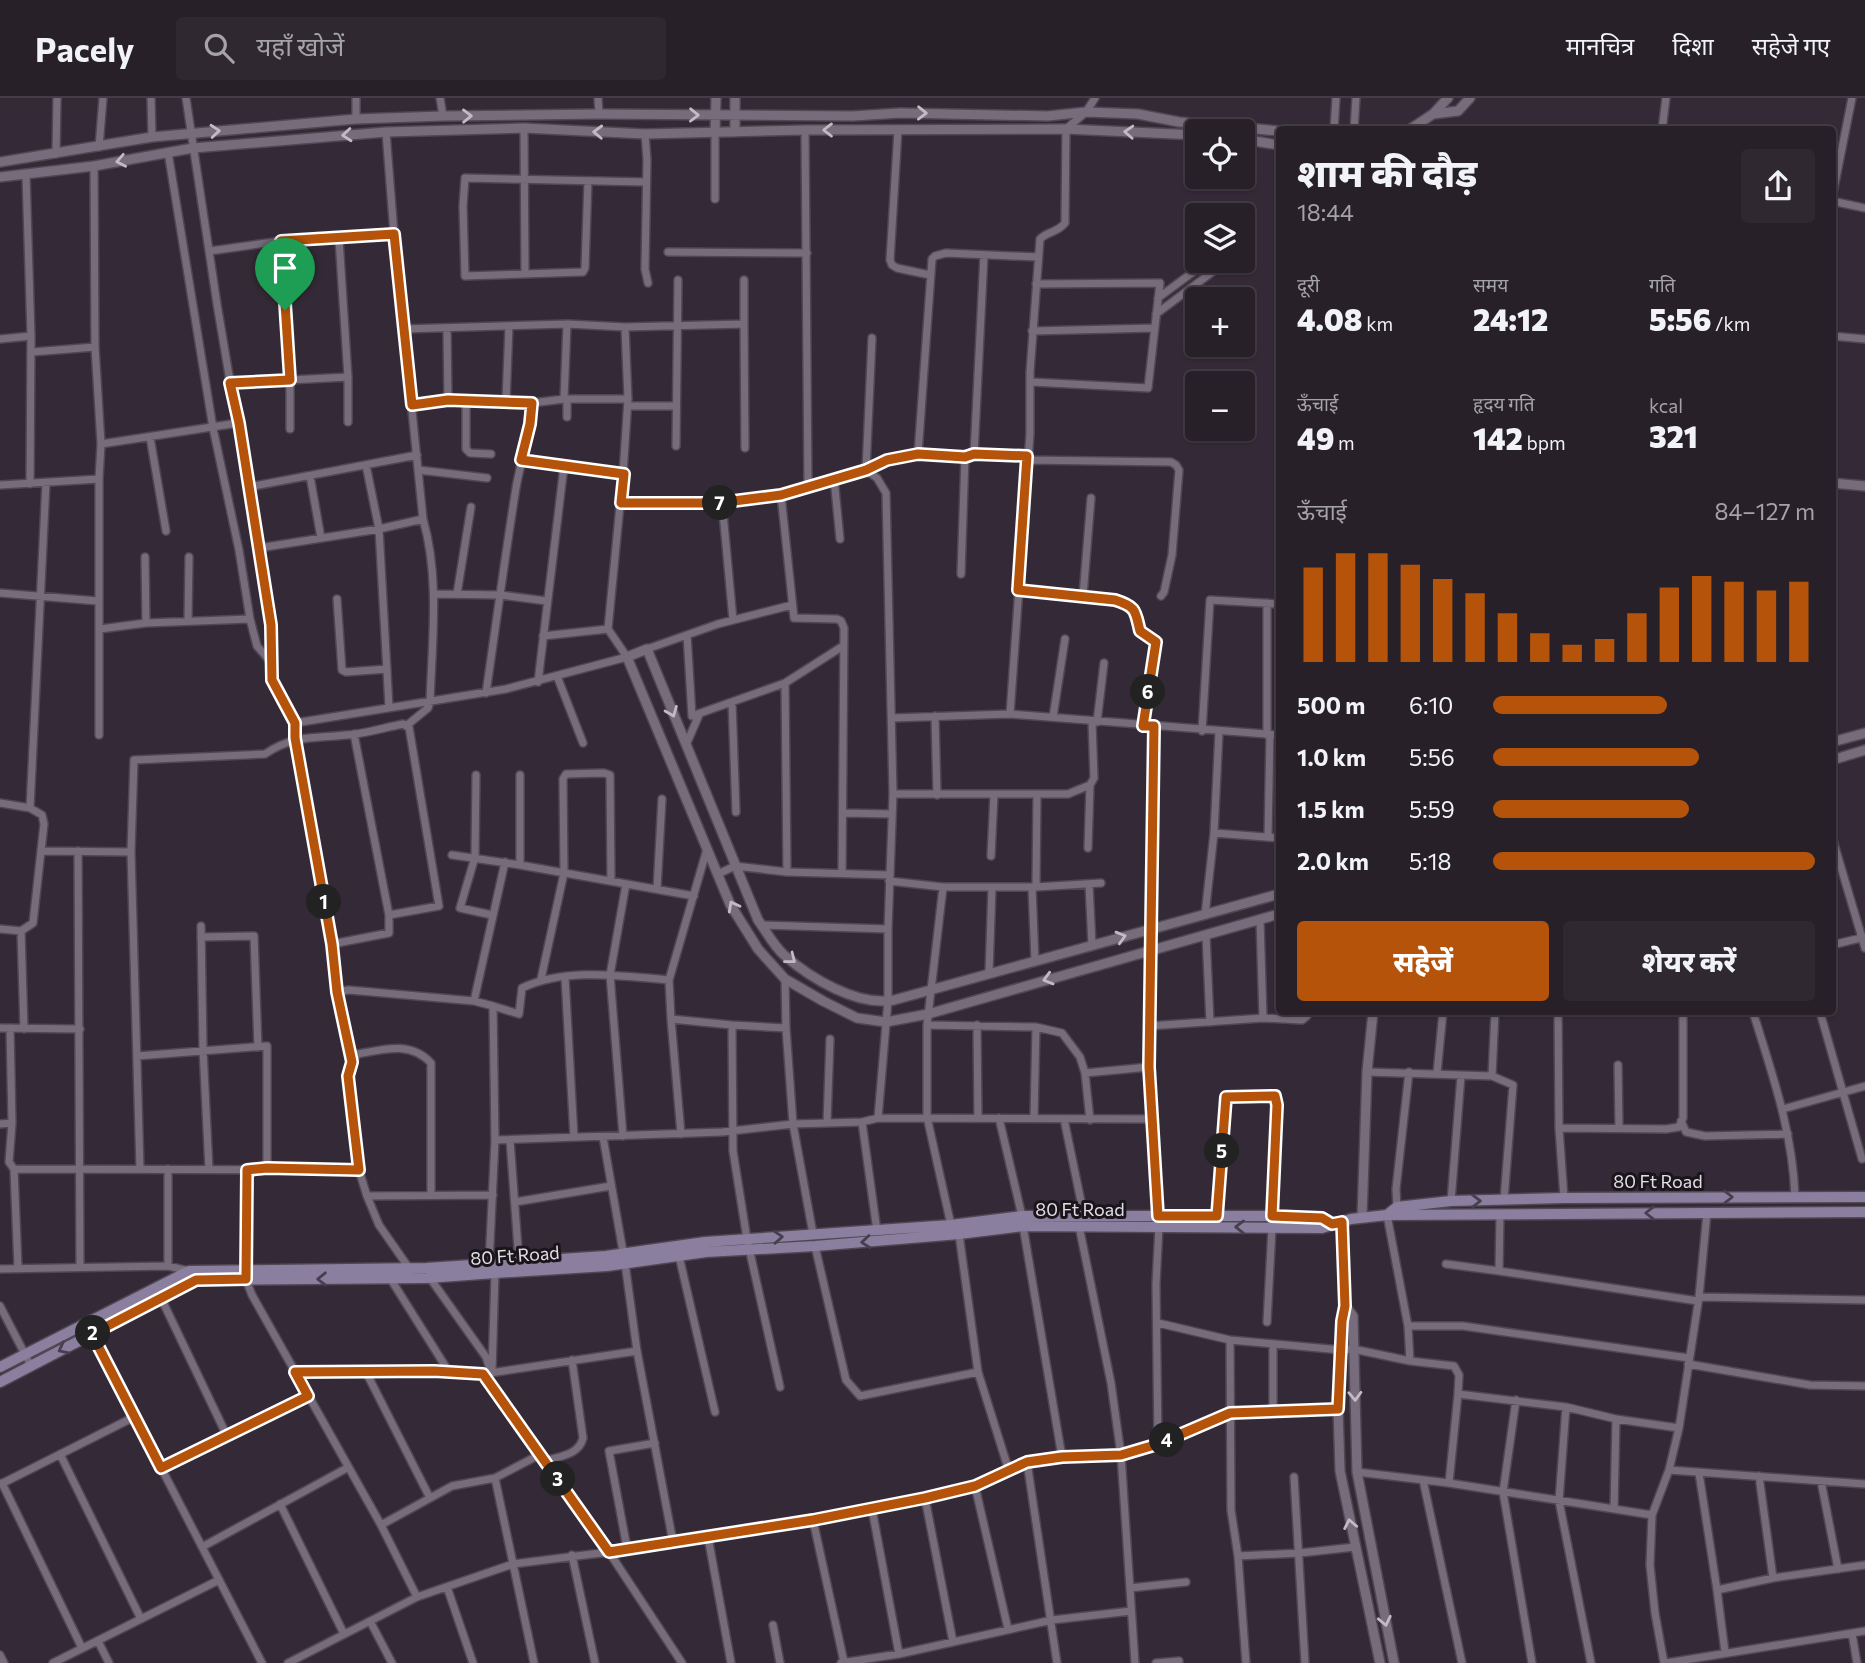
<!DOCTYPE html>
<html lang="hi">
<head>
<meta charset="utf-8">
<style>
  :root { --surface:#272029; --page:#2f2831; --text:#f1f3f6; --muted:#a4a3a8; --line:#433e46; --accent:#b45309 }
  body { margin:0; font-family:Commissioner,"Noto Sans Devanagari",sans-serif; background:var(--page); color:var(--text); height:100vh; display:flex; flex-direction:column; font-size:26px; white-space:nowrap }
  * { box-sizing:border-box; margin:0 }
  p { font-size:23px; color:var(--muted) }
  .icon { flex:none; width:38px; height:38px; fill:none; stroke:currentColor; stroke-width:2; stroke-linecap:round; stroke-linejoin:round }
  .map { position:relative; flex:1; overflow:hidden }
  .drawer { position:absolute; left:1276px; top:28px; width:560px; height:889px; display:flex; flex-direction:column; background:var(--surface); border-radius:7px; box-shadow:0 2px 5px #0004,0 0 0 2px var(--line) }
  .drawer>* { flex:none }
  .controls { position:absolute; left:1185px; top:21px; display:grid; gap:14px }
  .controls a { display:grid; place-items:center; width:70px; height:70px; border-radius:7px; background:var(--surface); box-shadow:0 2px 5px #0004,0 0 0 2px var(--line); font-size:35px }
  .pin { position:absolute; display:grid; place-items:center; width:60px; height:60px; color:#fff; margin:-72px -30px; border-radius:50% 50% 50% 0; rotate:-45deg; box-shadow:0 0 7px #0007 }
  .pin .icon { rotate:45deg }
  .km { position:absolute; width:35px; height:35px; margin:-18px; border-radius:50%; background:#222; color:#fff; font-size:19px; line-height:35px; text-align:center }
  .round { display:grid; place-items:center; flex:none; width:74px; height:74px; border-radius:7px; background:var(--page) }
  .headline { display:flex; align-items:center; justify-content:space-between; height:119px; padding:0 21px }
  h1 { font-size:38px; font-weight:800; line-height:52px }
  .figures { display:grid; grid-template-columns:repeat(3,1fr); gap:10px; height:119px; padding:7px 21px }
  .figures div { display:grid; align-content:center }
  .figures b { font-size:30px; font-weight:800 }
  .figures small { font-size:19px; font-weight:400 }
  .figures p { font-size:19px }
  .chart { height:196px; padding:14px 21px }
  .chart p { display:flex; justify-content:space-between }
  .chart svg { width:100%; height:126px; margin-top:7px; stroke:var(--accent); stroke-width:6 }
  .primary-button { display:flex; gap:14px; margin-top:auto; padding:14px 21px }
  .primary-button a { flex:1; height:80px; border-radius:7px; background:var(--accent); color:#fff; font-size:28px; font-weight:800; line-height:80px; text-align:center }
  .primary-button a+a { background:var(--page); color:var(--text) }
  ul { padding:0 21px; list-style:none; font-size:23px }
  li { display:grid; grid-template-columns:112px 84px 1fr; align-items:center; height:52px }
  li i { height:18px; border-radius:9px; background:var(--accent) }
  header { display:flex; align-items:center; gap:42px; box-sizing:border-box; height:98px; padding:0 35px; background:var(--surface); border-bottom:2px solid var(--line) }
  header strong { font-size:33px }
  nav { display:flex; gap:38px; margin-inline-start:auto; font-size:24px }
  .search { width:490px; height:63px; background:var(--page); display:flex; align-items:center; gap:18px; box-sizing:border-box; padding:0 24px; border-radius:7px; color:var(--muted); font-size:26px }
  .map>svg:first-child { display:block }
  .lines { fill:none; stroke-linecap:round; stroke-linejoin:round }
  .minor-casing { stroke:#4f4752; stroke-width:10 }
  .tertiary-casing { stroke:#4f4752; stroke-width:12 }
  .secondary-casing { stroke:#4f4752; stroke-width:13 }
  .minor { stroke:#776c7b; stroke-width:7 }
  .tertiary { stroke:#776c7b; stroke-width:9 }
  .secondary { stroke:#8b7f9f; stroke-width:10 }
  .oneway { stroke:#c3bac5 }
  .oneway2 { stroke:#473f50 }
  .route-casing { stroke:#fff; stroke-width:14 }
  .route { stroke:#b45309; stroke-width:9 }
  .labels { text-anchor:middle; stroke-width:6; stroke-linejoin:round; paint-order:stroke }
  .street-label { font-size:18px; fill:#e3dce5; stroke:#19151b }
</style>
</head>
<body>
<header>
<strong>Pacely</strong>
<div class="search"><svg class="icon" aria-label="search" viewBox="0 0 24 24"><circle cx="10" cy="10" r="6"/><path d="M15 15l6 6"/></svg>यहाँ खोजें</div>
<nav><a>मानचित्र</a><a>दिशा</a><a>सहेजे गए</a></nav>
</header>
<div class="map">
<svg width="1865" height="1565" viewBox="0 0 1865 1565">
  <rect width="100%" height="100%" fill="#342a37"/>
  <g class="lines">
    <g class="minor-casing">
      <path id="minor" d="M151 0 152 39
        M186 0 217 206 271 527 272 582 295 625V640L332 846 337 894 349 892 474 903 493 908 495 1042 489 1166
        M440 0 443 18
        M598 0 599 16
        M356 21V0
        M524 30 525 175
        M805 32 808 388
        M898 32 890 162 892 167 897 170 930 177
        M1334 32 1336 0
        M1354 32 1356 0
        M1662 32 1666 0
        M386 34 394 136 423 421
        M645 36 647 62 645 171 648 185
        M99 49 103 0
        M56 56 57 0
        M94 68 95 249 101 346
        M26 77 31 238 30 386
        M588 83 585 170 583 174 465 178 463 108 465 80 646 84
        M1832 100 1852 0
        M715 101V35
        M1832 103 1865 110
        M339 141 348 279V324
        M280 143 290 282V331
        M210 153 280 143 394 136
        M668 154 807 155
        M1158 200 1208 163
        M1156 216 1227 163
        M744 226V182
        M403 231 567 226 625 229 744 226 745 350
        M447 231 448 302
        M1032 233 1155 230
        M1832 238 1865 241
        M872 240 866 372C882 364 900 357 919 356 937 354 956 362 974 356L1027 358
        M0 241 31 238
        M32 254 95 249
        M1031 284 1148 290 1160 185 1036 186
        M230 285 348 279
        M564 301 567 226
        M466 302V351L470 355 491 356
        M506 303 509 228
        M412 307 448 302 532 305 564 301H628
        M628 308H676
        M567 319V301
        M150 339 166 433
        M676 348 678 182
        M918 356 932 161 935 158 946 155 1038 159
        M974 356 984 157
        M521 362 623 376
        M1027 362 1171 364 1176 367 1179 372 1172 457 1164 494 1161 498
        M366 367 379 431 389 609
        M419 372 487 380
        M310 378 321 440
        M834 380 840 441
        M0 387 99 381
        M249 389 417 357
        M781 397 794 520 837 521 841 523 844 530 842 775
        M722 404 733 522
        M621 405H718L781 397 866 372 877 380 886 395 893 696 888 831V903L878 1020
        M259 450 379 431 423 421C440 480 432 543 430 604L428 610 406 628
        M145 459 146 525
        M961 476 965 359
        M1018 492 1115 502C1137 509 1135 513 1141 533L1156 544 1143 628
        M0 495 98 503
        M434 496 501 497 547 503
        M457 496 471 409
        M1083 498 1091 400
        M337 501 342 572 346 574 387 571
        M250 521 257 548 270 563
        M188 523 189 459
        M100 531 146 525 250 521 239 452 213 330 168 54
        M687 537 692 618 785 585 843 548
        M543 538 608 531
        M647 551 718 526 792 507
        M557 578 583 645
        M538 584 564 368
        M785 585 787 774
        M486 595C496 527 505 458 516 390 521 362 530 334 532 305
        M732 604 736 714
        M1010 616 1030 336V274L1040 141C1048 133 1057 135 1065 125L1066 31 1086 14 1095 0
        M935 618 937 697
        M1053 619 1065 541
        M892 620 1010 616 1279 637
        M1097 624 1104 565
        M295 625 506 591 627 559 608 531 623 376 628 301 625 229
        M1155 628 1149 969 1159 1128 1156 1186 1158 1346
        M1202 633 1210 502 1279 506
        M354 636 389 817
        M99 637V381L101 346 238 325
        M1267 637V505
        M686 647 699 617
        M476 677 475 759 460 810 492 817
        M520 677V767
        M893 696H1068L1090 687 1094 680 1092 624
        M0 705 30 710 42 717 44 726 33 825 21 833 0 831
        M30 710 46 385
        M843 715 892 716
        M1214 735 1279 740
        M1268 739 1270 637
        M1832 739 1865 850
        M1088 750 1090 687
        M41 753 131 754
        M78 753 80 1169
        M452 757 520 767 694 798
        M991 758 994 697
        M718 776 735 768 787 774 890 777
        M889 783 943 789H1036L1101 785
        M1089 786 1092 847
        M943 789 927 927 1036 929 1062 935 1080 959 1085 975 1149 969
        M1032 789 1035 863
        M1036 789 1037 696
        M657 791 662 701
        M1205 817 1214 735 1219 634
        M1260 822 1263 920
        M761 827 888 831
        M201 828 203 951 209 1071
        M21 833 24 931
        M1206 837 1210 924
        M201 839 254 838 258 949
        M1832 847 1865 839
        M989 875 992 789
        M565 879 574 1039
        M541 881 564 775 563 681 566 676 604 675 610 677 611 783
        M785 881 786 930 793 1026 813 1136
        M337 894 352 964
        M474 903 505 764
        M493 908 519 916 522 890C566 869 622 878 669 882
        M1558 914 1559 1030 1564 1100
        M1753 914C1772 975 1793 1035 1795 1099
        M1820 914 1862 1061
        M671 921 732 927 786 930
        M732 927 733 1053 747 1141 780 1289
        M927 927V1019L951 1127 959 1136 978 1274 1009 1373
        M977 927 978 1020
        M1149 928 1263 920 1302 922 1307 918 1308 914
        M0 930 80 931
        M10 930 12 1025 9 1064 14 1071 359 1072
        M137 958 267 948V1070
        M1618 967 1619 1030
        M1367 974 1492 978 1513 987 1504 1102
        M1085 975 1090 1022
        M1437 975 1443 914
        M1492 978 1495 914
        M1783 1011 1865 988
        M999 1020 1022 1118
        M1034 1020 1036 929
        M1064 1021 1084 1118
        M1681 1023 1686 1034 1705 1038 1788 1036
        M862 1024 877 1133
        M827 1025 830 941
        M0 1026 12 1025
        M1559 1030 1666 1031 1679 1029 1683 1020V914
        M681 1036 671 921 669 882 707 751
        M623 1038 610 877 626 786
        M603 1039 625 1165 637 1253 673 1444
        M495 1042 722 1034 793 1026 862 1024 878 1020 1151 1021
        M510 1042 519 1164
        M14 1071 18 1170
        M140 1071 131 754 134 662 265 656C295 635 320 641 355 636 371 634 387 629 403 626L409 629 439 808 389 817V835L332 846
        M247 1071 246 1182 252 1197 381 1427 417 1499
        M367 1098 493 1097
        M1451 1103 1461 978
        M515 1104 611 1088
        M1397 1109 1396 1091 1409 974
        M1387 1117 1408 1228H1463L1689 1260
        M1500 1117 1499 1173 1698 1203
        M1217 1118 1226 999 1275 998 1277 1007 1272 1118
        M1023 1128 1062 1359
        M1079 1128 1111 1285 1121 1357 1135 1565
        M815 1148 846 1282 860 1298 978 1274
        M679 1158 715 1314
        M1446 1166 1499 1173
        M168 1168V1071
        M409 1170 379 1127 367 1098 359 1072 348 978 352 964 358 956C384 951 411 943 431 965V1097
        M0 1171 168 1168 189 1173
        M390 1180 449 1274
        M430 1180 486 1259 491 1274
        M1699 1199 1865 1202
        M161 1200 227 1338
        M0 1208 31 1268
        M1267 1224 1272 1130
        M1158 1225 1230 1242 1341 1252 1353 1251 1410 1263 1408 1228
        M92 1236 262 1565
        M1230 1242 1231 1412 1238 1458 1246 1565
        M1410 1263 1454 1268 1459 1277 1458 1296
        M1688 1266 1810 1287 1865 1288
        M492 1273 495 1175
        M295 1274 434 1273 483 1276 637 1253
        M366 1274 430 1400
        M483 1276 609 1454 682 1565
        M1516 1302 1503 1394 1532 1565
        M1566 1309 1559 1403 1591 1565
        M1273 1314V1246
        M60 1356 141 1521
        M545 1363C560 1358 579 1357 583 1340L572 1262
        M1027 1364 1057 1565
        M161 1370 308 1298
        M1669 1372 1865 1386
        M1357 1374 1449 1385 1652 1417
        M1699 1375 1717 1492
        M1759 1378 1773 1480
        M1294 1379 1305 1565
        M495 1380 534 1565
        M1423 1382 1462 1565
        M1821 1383 1838 1471
        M2 1385 82 1550
        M1449 1385 1458 1296 1566 1309 1616 1321 1679 1330
        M1 1386 134 1319
        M975 1388 1008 1531
        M925 1400 953 1544
        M280 1406 344 1536
        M872 1411 899 1556
        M1614 1411 1616 1321
        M813 1422 844 1564
        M381 1427 452 1388 495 1380 541 1356
        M708 1439 731 1565
        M202 1449 347 1370
        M627 1450 609 1353 655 1345
        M572 1457 595 1565
        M1238 1458 1300 1455 1355 1449
        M447 1489 473 1565
        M1130 1490 1186 1484
        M370 1523 392 1565
        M773 1527 780 1565
        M1852 1535 1857 1565
        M98 1543 109 1565
        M1725 1554 1717 1492 1773 1480 1865 1467
        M0 1557 4 1565
        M53 1565 219 1482
        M288 1565 417 1499 513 1466 609 1454 813 1422 925 1400 975 1388 1027 1364 1062 1359 1121 1357 1158 1346 1229 1315 1338 1311
        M841 1565 899 1556 1052 1522 1131 1513
        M1156 1565 1179 1563V1565
        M1664 1565 1655 1515 1650 1467 1652 1417 1669 1372 1679 1330 1699 1199 1707 1115
        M1666 1565 1865 1533"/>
    </g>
    <g class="tertiary-casing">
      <path id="tertiary" d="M1433 16 1458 13 1470 0
        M1409 32 1433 16 1448 0
        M735 34V0
        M715 35 716 0
        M1242 41 1279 47
        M0 64 152 39 356 21 443 18 599 16 853 18 900 15 1048 18 1086 14 1138 16 1179 24 1279 33
        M0 79 94 68 193 50 386 34 524 30 645 36 805 32 1066 31 1197 37
        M1832 385 1865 388
        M1832 644 1865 635
        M1832 662 1865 652
        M1279 796 894 902C858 909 810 880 784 857 774 848 766 833 758 822L647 551 627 559 730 806 758 851 785 881 823 903 857 920 886 924 928 916 1279 816
        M1362 1119 1367 974 1373 914
        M1342 1124 1345 1208 1342 1223 1338 1311 1340 1373 1380 1565
        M1345 1208 1353 1218 1357 1374 1394 1565"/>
    </g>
    <g class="secondary-casing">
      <path id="secondary" d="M1387 1117 1397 1109 1451 1103 1564 1100 1865 1099
        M0 1269 189 1173 426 1170 606 1158 705 1144 951 1127 1022 1118H1272L1322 1120 1332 1126
        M0 1284 196 1182 427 1180 495 1175 607 1168 706 1154 815 1148 959 1136 1023 1128 1322 1130 1351 1121 1387 1117 1865 1114"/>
    </g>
    <use href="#minor" class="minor"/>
    <use href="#tertiary" class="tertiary"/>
    <use href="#secondary" class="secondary"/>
  </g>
  <defs><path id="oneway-chevron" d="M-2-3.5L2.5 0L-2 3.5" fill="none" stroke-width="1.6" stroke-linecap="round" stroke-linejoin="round" transform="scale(1.75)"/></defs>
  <g class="oneway">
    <use href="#oneway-chevron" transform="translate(922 15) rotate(1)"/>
    <use href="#oneway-chevron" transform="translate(694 17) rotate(1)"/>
    <use href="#oneway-chevron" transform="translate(467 18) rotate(-1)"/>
    <use href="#oneway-chevron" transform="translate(828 32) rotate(-180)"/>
    <use href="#oneway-chevron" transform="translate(215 33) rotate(-5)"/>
    <use href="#oneway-chevron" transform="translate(598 34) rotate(-178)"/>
    <use href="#oneway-chevron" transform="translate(1129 34) rotate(-177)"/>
    <use href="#oneway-chevron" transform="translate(347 37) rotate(175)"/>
    <use href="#oneway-chevron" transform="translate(121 63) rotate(169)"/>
    <use href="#oneway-chevron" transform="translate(672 614) rotate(68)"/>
    <use href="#oneway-chevron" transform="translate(733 808) rotate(-118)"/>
    <use href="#oneway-chevron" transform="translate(1121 839) rotate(-16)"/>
    <use href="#oneway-chevron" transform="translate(791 861) rotate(38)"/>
    <use href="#oneway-chevron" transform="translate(1048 881) rotate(164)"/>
    <use href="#oneway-chevron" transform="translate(1355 1298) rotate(88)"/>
    <use href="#oneway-chevron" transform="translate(1350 1426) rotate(-101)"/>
    <use href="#oneway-chevron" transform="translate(1385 1523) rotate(78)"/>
  </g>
  <g class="oneway2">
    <use href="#oneway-chevron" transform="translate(1728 1099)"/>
    <use href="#oneway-chevron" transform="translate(1476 1103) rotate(-1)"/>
    <use href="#oneway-chevron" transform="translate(1650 1115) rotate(180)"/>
    <use href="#oneway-chevron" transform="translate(1240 1129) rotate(-179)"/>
    <use href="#oneway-chevron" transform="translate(778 1139) rotate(-4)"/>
    <use href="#oneway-chevron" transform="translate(866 1144) rotate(175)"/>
    <use href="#oneway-chevron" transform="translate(322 1181) rotate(179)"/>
    <use href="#oneway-chevron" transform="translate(63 1251) rotate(153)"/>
  </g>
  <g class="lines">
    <g class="route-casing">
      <path id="route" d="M394 136 412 307 448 302 532 305 530 326 521 362 624 376 621 405H718L781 397 866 372 887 362 918 356 965 359 974 356 1027 358 1018 492 1115 502C1137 509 1135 513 1140 533L1156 544 1143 628H1154L1149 969 1158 1118H1217L1226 999 1275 998 1277 1007 1272 1118 1322 1120 1332 1126 1342 1124 1345 1208 1342 1223 1338 1311 1230 1315 1158 1346 1121 1357 1062 1359 1027 1364 975 1388 925 1400 813 1422 609 1454 483 1276 434 1273 295 1274 308 1298 161 1370 92 1236 196 1182 246 1181 247 1072 267 1070 359 1072 348 978 352 964 337 894 332 846 295 640V625L272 582 271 527 239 325 230 285 290 282 281 143Z"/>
    </g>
    <use href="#route" class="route"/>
  </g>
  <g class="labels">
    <g class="street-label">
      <text x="1658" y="1090">80 Ft Road</text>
      <text x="1080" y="1118">80 Ft Road</text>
      <text transform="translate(515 1158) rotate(-4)" y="6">80 Ft Road</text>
    </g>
  </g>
</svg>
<div class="controls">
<a><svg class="icon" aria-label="locate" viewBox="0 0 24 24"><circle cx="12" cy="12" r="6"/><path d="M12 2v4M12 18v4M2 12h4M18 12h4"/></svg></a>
<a><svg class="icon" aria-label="layers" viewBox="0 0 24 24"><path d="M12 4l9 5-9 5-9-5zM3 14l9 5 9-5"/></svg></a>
<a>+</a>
<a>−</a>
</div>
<div class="pin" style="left:285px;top:212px;background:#1e9e55"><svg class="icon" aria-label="arrive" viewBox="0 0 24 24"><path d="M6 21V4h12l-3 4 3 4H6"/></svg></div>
<b class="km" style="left:324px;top:804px">1</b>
<b class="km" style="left:93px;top:1235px">2</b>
<b class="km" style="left:558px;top:1381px">3</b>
<b class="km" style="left:1167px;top:1342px">4</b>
<b class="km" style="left:1222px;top:1053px">5</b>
<b class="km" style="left:1148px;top:594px">6</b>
<b class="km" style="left:720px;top:405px">7</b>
<section class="drawer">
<div class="headline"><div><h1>शाम की दौड़</h1><p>18:44</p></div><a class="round"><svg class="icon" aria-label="share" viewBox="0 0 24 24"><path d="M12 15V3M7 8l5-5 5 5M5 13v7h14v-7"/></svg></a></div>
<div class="figures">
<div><p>दूरी</p><b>4.08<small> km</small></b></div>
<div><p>समय</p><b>24:12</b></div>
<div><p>गति</p><b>5:56<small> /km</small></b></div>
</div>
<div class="figures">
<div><p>ऊँचाई</p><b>49<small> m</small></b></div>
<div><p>हृदय गति</p><b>142<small> bpm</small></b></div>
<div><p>kcal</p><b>321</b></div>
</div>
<div class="chart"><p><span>ऊँचाई</span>84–127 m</p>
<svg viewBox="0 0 160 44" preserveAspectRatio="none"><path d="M5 44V11M15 44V6M25 44V6M35 44V10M45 44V15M55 44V20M65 44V27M75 44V34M85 44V38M95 44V36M105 44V27M115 44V18M125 44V14M135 44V16M145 44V19M155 44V16"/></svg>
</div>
<ul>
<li><b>500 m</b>6:10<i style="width:54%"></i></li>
<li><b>1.0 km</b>5:56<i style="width:64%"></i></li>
<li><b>1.5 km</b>5:59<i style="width:61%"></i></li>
<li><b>2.0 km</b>5:18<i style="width:100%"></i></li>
</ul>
<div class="primary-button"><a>सहेजें</a><a>शेयर करें</a></div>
</section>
</div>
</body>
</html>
